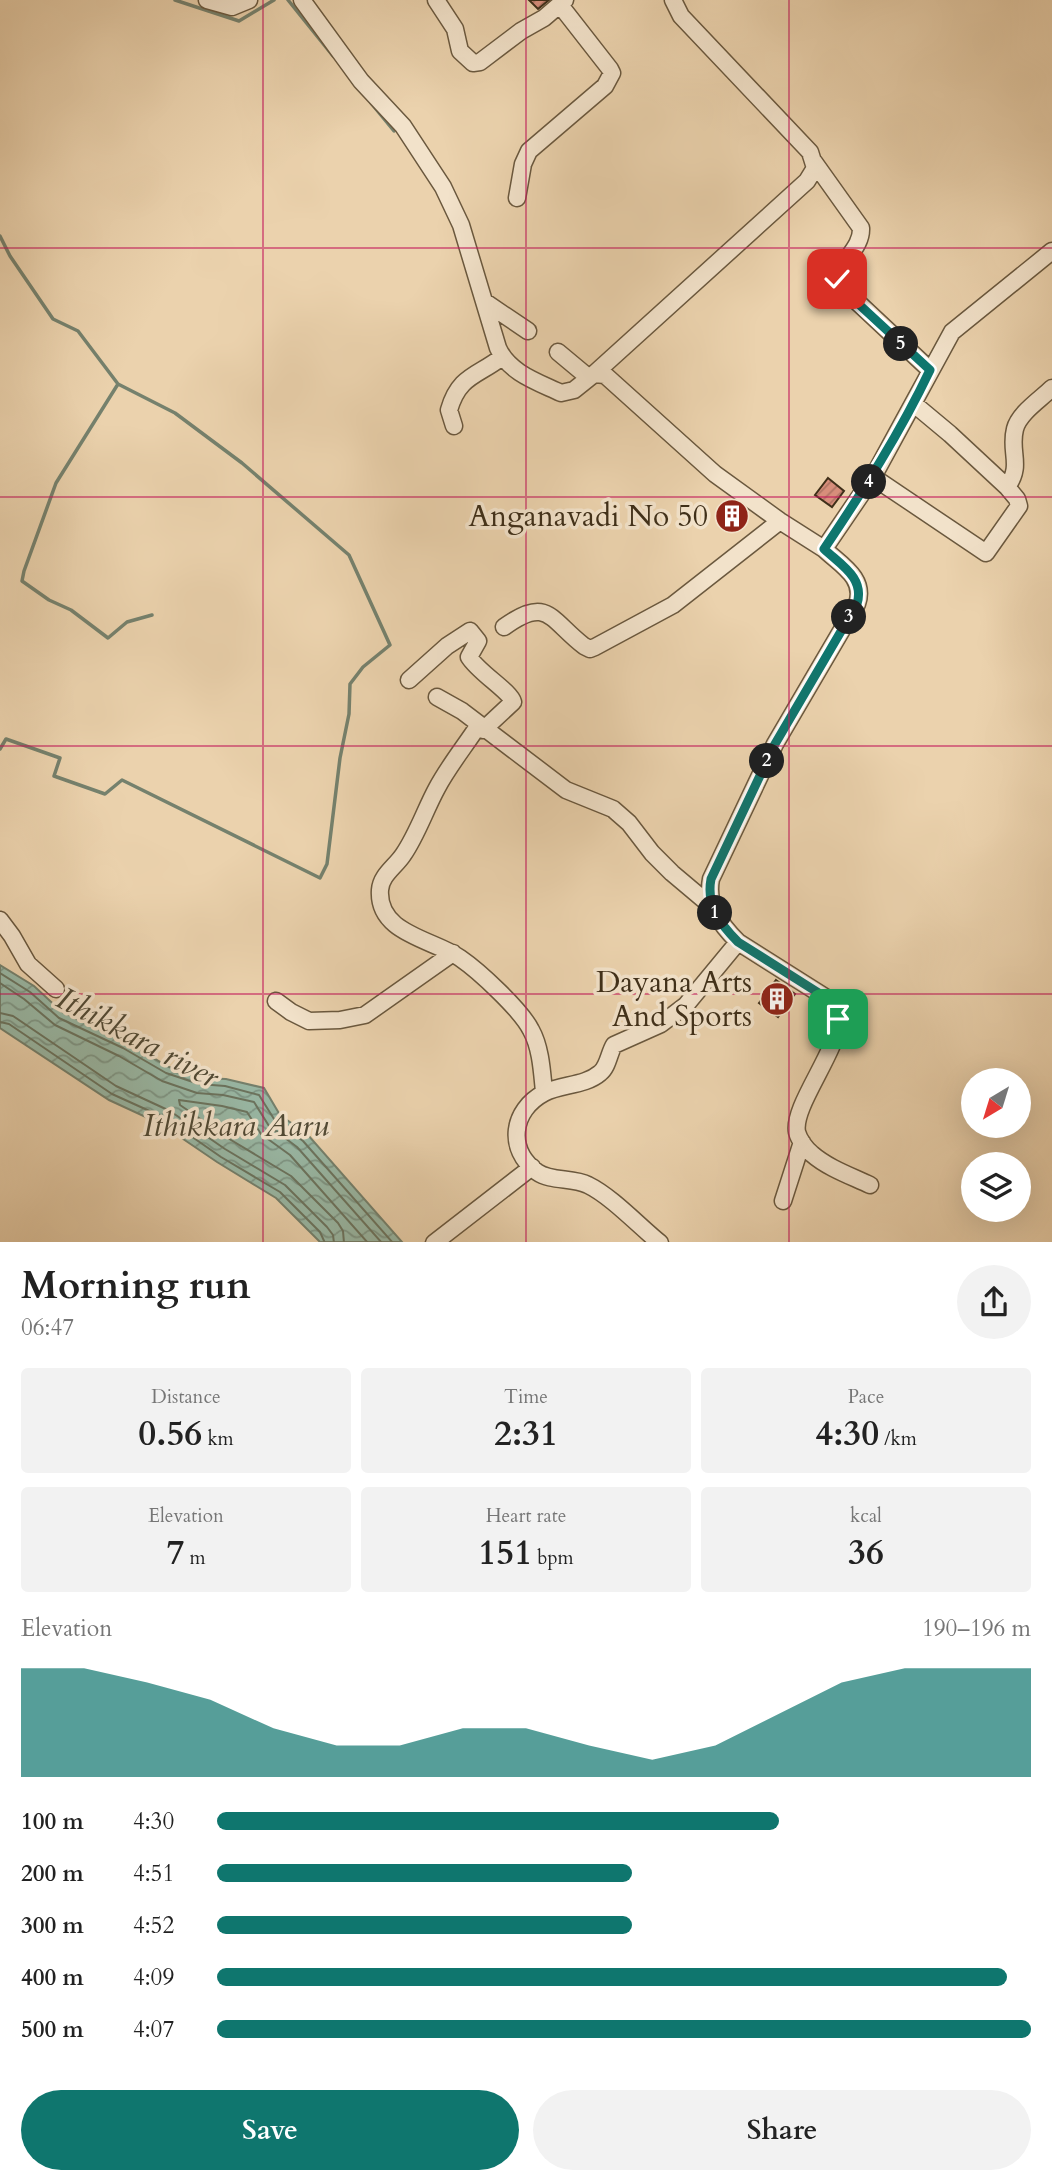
<!DOCTYPE html>
<html lang="en">
<head>
<meta charset="utf-8">
<style>
  :root { --surface:#fff; --page:#f2f2f2; --text:#222; --muted:#767676; --accent:#0f766e }
  body { margin:0; font-family:Cardo,serif; background:var(--page); color:var(--text); height:100vh; display:flex; flex-direction:column; font-size:26px; white-space:nowrap }
  * { box-sizing:border-box; margin:0 }
  p { font-size:23px; color:var(--muted) }
  .icon { flex:none; width:38px; height:38px; fill:none; stroke:currentColor; stroke-width:2; stroke-linecap:round; stroke-linejoin:round }
  .map { position:relative; height:1242px; overflow:hidden }
  .details { display:flex; flex-direction:column; background:var(--surface); flex:1 }
  .details>* { flex:none }
  .needle { width:46px; rotate:218deg }
  .fabs { position:absolute; left:961px; top:1068px; display:grid; gap:14px }
  .fabs a { display:grid; place-items:center; width:70px; height:70px; border-radius:50%; background:var(--surface); box-shadow:0 7px 28px #0002; font-size:35px }
  .pin { position:absolute; display:grid; place-items:center; width:60px; height:60px; color:#fff; margin:-30px; border-radius:14px; box-shadow:0 4px 10px #0006 }
  .km { position:absolute; width:35px; height:35px; margin:-18px; border-radius:50%; background:#222; color:#fff; font-size:19px; line-height:35px; text-align:center }
  .round { display:grid; place-items:center; flex:none; width:74px; height:74px; border-radius:37px; background:var(--page) }
  .headline { display:flex; align-items:center; justify-content:space-between; height:119px; padding:0 21px }
  h1 { font-size:38px; font-weight:700; line-height:52px }
  .stats { display:grid; grid-template-columns:repeat(3,1fr); gap:10px; height:119px; padding:7px 21px }
  .stats div { display:grid; align-content:center; border-radius:7px; background:var(--page); text-align:center }
  .stats b { font-size:35px; font-weight:700 }
  .stats small { font-size:19px; font-weight:400 }
  .stats p { font-size:19px }
  .chart { height:196px; padding:14px 21px }
  .chart p { display:flex; justify-content:space-between }
  .chart svg { width:100%; height:126px; margin-top:7px; fill:var(--accent); opacity:.7 }
  .primary-button { display:flex; gap:14px; margin-top:auto; padding:14px 21px }
  .primary-button a { flex:1; height:80px; border-radius:42px; background:var(--accent); color:#fff; font-size:28px; font-weight:700; line-height:80px; text-align:center }
  .primary-button a+a { background:var(--page); color:var(--text) }
  ul { padding:0 21px; list-style:none; font-size:23px }
  li { display:grid; grid-template-columns:112px 84px 1fr; align-items:center; height:52px }
  li i { height:18px; border-radius:9px; background:var(--accent) }
  .map>svg:first-child { display:block }
  .water { fill:url(#water-waves); stroke:#75816d; stroke-width:2 }
  .lines { fill:none; stroke-linecap:round; stroke-linejoin:round }
  .shore { stroke:#6c745f; stroke-width:2 }
  .stream { stroke:#75816d; stroke-width:3.5 }
  .building { fill:url(#building-hatch); stroke:#3f2f19; stroke-width:2 }
  .minor-casing { stroke:#6a583e; stroke-width:19 }
  .minor { stroke:#f2e2ca; stroke-width:16 }
  .route-casing { stroke:#fff; stroke-width:14 }
  .route { stroke:#0f766e; stroke-width:9 }
  .grid { fill:none; stroke:#c2185b; stroke-width:2; stroke-opacity:0.55 }
  .labels { text-anchor:middle; stroke-width:7; stroke-linejoin:round; paint-order:stroke }
  .poi-label { font-size:30px; fill:#3f2f19; stroke:#f2e2ca; text-anchor:end }
  .water-label { font-size:32px; font-style:italic; fill:#514a35; stroke:#f2e2ca }
</style>
</head>
<body>
<div class="map">
<svg width="1052" height="1243" viewBox="0 0 1052 1243">
  <defs>
    <pattern id="water-waves" width="16" height="10" patternUnits="userSpaceOnUse" patternTransform="scale(1.75)"><rect width="16" height="10" fill="#99b8a5"/><path d="M0 5q4-4 8 0t8 0" fill="none" stroke="#7e9686"/></pattern>
    <pattern id="building-hatch" width="6" height="6" patternUnits="userSpaceOnUse" patternTransform="scale(1.75)"><rect width="6" height="6" fill="#d78e7b"/><path d="M-1 1l2-2M0 6l6-6M5 7l2-2" fill="none" stroke="#b07464"/></pattern>
  </defs>
  <rect width="100%" height="100%" fill="#ebd2ad"/>
  <filter id="stains"><feTurbulence type="fractalNoise" baseFrequency=".00286" numOctaves="4"/><feColorMatrix values="0 0 0 0 .2 0 0 0 0 .09 0 0 0 0 .02 0 0 0 .5 -.17"/></filter>
  <radialGradient id="worn" r=".72"><stop offset=".6" stop-color="#630" stop-opacity="0"/><stop offset="1" stop-color="#630" stop-opacity=".3"/></radialGradient>
  <path class="water" d="M0 965 34 986 62 1012 126 1042 169 1067 201 1078 226 1079 264 1088 280 1115 308 1135 402 1242H320L276 1198 217 1162 161 1124 109 1100 0 1028Z"/>
  <g class="lines">
    <path class="shore" d="M0 973 30 992 59 1018 123 1048 166 1073 199 1084 225 1086 259 1095 274 1119 303 1141 393 1243
      M0 983 24 999 55 1025 119 1056 162 1081 197 1093 223 1095 254 1102 269 1126 297 1147 382 1243
      M0 1013 13 1016 116 1086 170 1111 225 1149 285 1185 327 1227 333 1235 334 1243
      M0 1022 9 1024 112 1094 165 1118 221 1157 280 1192 320 1232 325 1243
      M344 1243 343 1231 338 1223 291 1176 231 1140 180 1105 179 1100 222 1106 247 1112 261 1134 290 1155 368 1243"/>
    <path class="stream" d="M175 0 239 21 274 0
      M288 0 333 56
      M371 103 394 131
      M0 236 10 256 53 319 78 331 118 384 175 413 242 463 349 555 390 645 363 667 350 684 349 714 340 758 327 864 320 878 122 780 105 794 54 776 60 758 6 739 0 749
      M118 384 56 483 24 571 22 581 49 600 71 610 108 638 127 622 152 615"/>
  </g>
  <path class="building" d="M529 0H549L538 9Z
    M828 478 844 491 832 507 815 495Z
    M731 503 745 514 733 529 719 518Z
    M776 980 795 994 778 1017 759 1003Z"/>
  <g class="lines">
    <g class="minor-casing">
      <path id="minor" d="M207 0 232 7 249 0
        M302 0 361 81 403 126 443 187 461 225 498 348C509 373 538 382 561 393L574 390 594 374 605 375 715 474 780 521 824 549
        M436 0 455 29 460 51 473 63 480 62 521 31 544 18 565 0
        M814 162 861 228C862 250 837 262 837 283L930 370
        M517 198 523 164 529 151 605 86 612 73 610 69 560 5
        M485 302 528 331
        M558 352 588 377
        M594 374 807 181 815 168 810 152 681 16 673 0
        M914 404 950 434 1007 487
        M454 426 449 410C459 375 478 376 502 357
        M873 477 986 553 1019 506 1017 499 1007 487C1023 465 1009 452 1015 429 1019 413 1041 399 1052 388
        M504 627C548 595 550 620 584 646L590 649 595 647 673 605 780 521
        M409 680 447 646 470 631 478 641 469 657C479 673 510 691 513 702L483 730
        M437 697 462 711 566 790 613 809 629 823 652 853 672 873 710 905
        M478 726C465 746 448 767 437 788 425 810 417 835 403 855 395 867 381 875 380 890 377 934 433 939 460 958 479 971 521 1010 531 1030 541 1048 542 1072 544 1092
        M0 920 12 936 28 964 56 989
        M276 1001 291 1012 309 1021 340 1020 365 1015 453 953
        M870 1185C851 1176 828 1168 812 1154 806 1149 799 1140 797 1132 792 1106 839 1050 838 1020 838 1011 831 1004 825 997L738 942C720 924 706 905 711 879L775 744 857 604C866 578 841 565 824 549L873 477 952 332 1052 251
        M783 1201 802 1142
        M434 1243 532 1167
        M660 1243C639 1226 611 1196 588 1185 573 1177 551 1182 537 1172 506 1149 512 1110 544 1093 561 1084 585 1086 600 1073 608 1067 609 1053 614 1045L661 1024 686 1005 738 942"/>
    </g>
    <use href="#minor" class="minor"/>
  </g>
  <g class="lines">
    <g class="route-casing">
      <path id="route" d="M837 279 839 286 930 370C900 433 863 491 824 549 841 565 865 578 857 604L775 744 711 879C706 905 720 924 738 942L825 997 835 1009 838 1019"/>
    </g>
    <use href="#route" class="route"/>
  </g>
  <path class="grid" d="M263 0V1243M526 0V1243M789 0V1243M0 248H1052M0 497H1052M0 746H1052M0 994H1052"/>
  <defs>
    <g id="building-disc" transform="scale(1.75)"><circle r="9.5" fill="#8f2418" stroke="#f2e2ca"/><path d="M-4-6H4V6H1V3H-1V6H-4ZM-2.5-4.3h1.7v1.8h-1.7ZM.8-4.3h1.7v1.8H.8ZM-2.5-1h1.7V.8h-1.7ZM.8-1h1.7V.8H.8Z" fill="#fff"/></g>
  </defs>
  <g fill-rule="evenodd">
    <use href="#building-disc" x="732" y="516"/>
    <use href="#building-disc" x="777" y="999"/>
  </g>
  <g class="labels">
    <g class="poi-label">
      <text x="708" y="526">Anganavadi No 50</text>
      <text x="752" y="992">Dayana Arts<tspan x="752" dy="34">And Sports</tspan></text>
    </g>
    <g class="water-label">
      <text transform="translate(138 1037) rotate(28)" y="11">Ithikkara river</text>
      <text x="236" y="1136">Ithikkara Aaru</text>
    </g>
  </g>
  <rect width="100%" height="100%" filter="url(#stains)"/>
  <rect width="100%" height="100%" fill="url(#worn)"/>
</svg>
<div class="fabs">
<a><svg class="needle" viewBox="-14 -14 28 28"><path d="M0-13l5 13h-10z" fill="#e53935"/><path d="M0 13l5-13h-10z" fill="#767676"/></svg></a>
<a><svg class="icon" aria-label="layers" viewBox="0 0 24 24"><path d="M12 4l9 5-9 5-9-5zM3 14l9 5 9-5"/></svg></a>
</div>
<div class="pin" style="left:838px;top:1019px;background:#1e9e55"><svg class="icon" aria-label="arrive" viewBox="0 0 24 24"><path d="M6 21V4h12l-3 4 3 4H6"/></svg></div>
<div class="pin" style="left:837px;top:279px;background:#d93025"><svg class="icon" aria-label="check" viewBox="0 0 24 24"><path d="M5 12l5 5 9-10"/></svg></div>
<b class="km" style="left:715px;top:913px">1</b>
<b class="km" style="left:767px;top:761px">2</b>
<b class="km" style="left:849px;top:617px">3</b>
<b class="km" style="left:869px;top:482px">4</b>
<b class="km" style="left:901px;top:344px">5</b>
</div>
<section class="details">
<div class="headline"><div><h1>Morning run</h1><p>06:47</p></div><a class="round"><svg class="icon" aria-label="share" viewBox="0 0 24 24"><path d="M12 15V3M7 8l5-5 5 5M5 13v7h14v-7"/></svg></a></div>
<div class="stats">
<div><p>Distance</p><b>0.56<small> km</small></b></div>
<div><p>Time</p><b>2:31</b></div>
<div><p>Pace</p><b>4:30<small> /km</small></b></div>
</div>
<div class="stats">
<div><p>Elevation</p><b>7<small> m</small></b></div>
<div><p>Heart rate</p><b>151<small> bpm</small></b></div>
<div><p>kcal</p><b>36</b></div>
</div>
<div class="chart"><p><span>Elevation</span>190–196 m</p>
<svg viewBox="0 0 160 44" preserveAspectRatio="none"><path d="M0 44V6L10 6L20 11L30 17L40 27L50 33L60 33L70 27L80 27L90 33L100 38L110 33L120 22L130 11L140 6L150 6L160 6V44z"/></svg>
</div>
<ul>
<li><b>100 m</b>4:30<i style="width:69%"></i></li>
<li><b>200 m</b>4:51<i style="width:51%"></i></li>
<li><b>300 m</b>4:52<i style="width:51%"></i></li>
<li><b>400 m</b>4:09<i style="width:97%"></i></li>
<li><b>500 m</b>4:07<i style="width:100%"></i></li>
</ul>
<div class="primary-button"><a>Save</a><a>Share</a></div>
</section>
</body>
</html>
